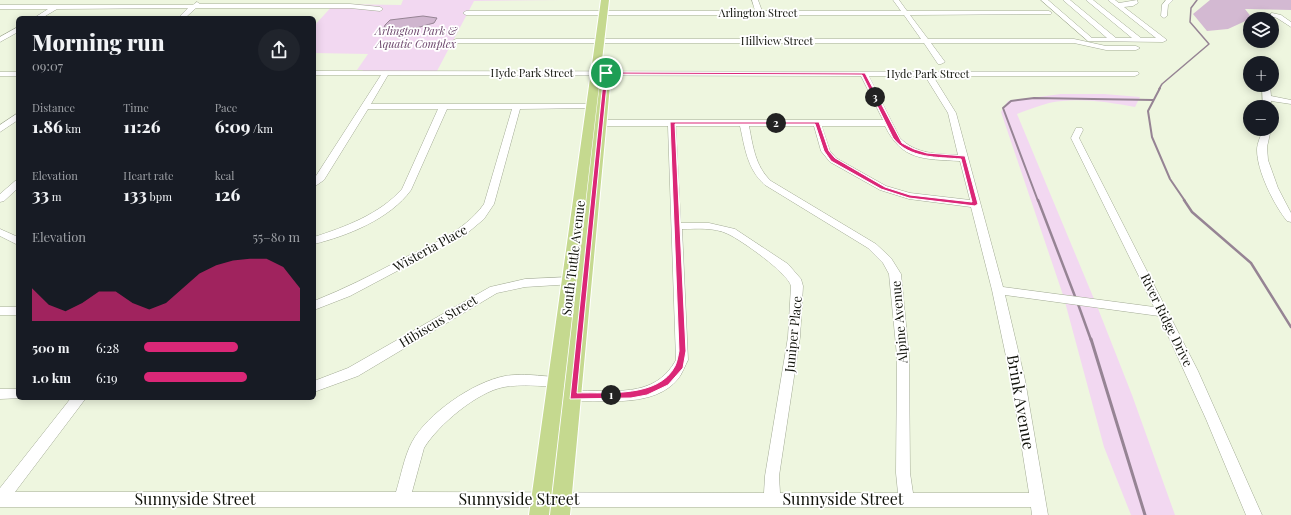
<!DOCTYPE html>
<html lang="en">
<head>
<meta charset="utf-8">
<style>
  :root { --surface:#171b24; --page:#20242c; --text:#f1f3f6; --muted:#9ea1a6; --accent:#db2777 }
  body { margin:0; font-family:"Playfair Display",serif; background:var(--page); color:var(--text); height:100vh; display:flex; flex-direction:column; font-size:15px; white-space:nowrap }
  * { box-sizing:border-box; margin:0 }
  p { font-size:13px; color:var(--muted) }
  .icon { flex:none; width:22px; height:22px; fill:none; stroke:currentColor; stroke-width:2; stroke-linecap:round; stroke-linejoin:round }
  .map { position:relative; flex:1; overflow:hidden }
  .drawer { position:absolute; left:16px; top:16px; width:300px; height:384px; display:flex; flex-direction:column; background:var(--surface); border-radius:6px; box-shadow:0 2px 10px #0003 }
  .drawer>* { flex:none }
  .tools { position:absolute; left:1243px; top:12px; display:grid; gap:8px }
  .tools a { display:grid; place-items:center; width:36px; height:36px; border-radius:50%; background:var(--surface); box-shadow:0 2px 10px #0003; font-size:20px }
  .pin { position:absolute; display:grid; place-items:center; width:34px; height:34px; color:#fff; margin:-17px; border:2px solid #fff; border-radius:50%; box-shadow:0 1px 4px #0007 }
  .km { position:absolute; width:20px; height:20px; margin:-10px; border-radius:50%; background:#222; color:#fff; font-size:11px; line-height:20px; text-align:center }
  .round { display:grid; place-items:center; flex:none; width:42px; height:42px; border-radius:21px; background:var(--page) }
  .summary { display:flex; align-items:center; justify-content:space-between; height:68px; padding:0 16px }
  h1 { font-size:22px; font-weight:800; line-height:30px }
  .figures { display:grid; grid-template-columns:repeat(3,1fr); gap:6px; height:68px; padding:4px 16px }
  .figures div { display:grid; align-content:center }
  .figures b { font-size:17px; font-weight:800 }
  .figures small { font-size:11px; font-weight:400 }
  .figures p { font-size:11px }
  .chart { height:112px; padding:8px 16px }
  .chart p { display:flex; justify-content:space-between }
  .chart svg { width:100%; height:72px; margin-top:4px; fill:var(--accent); opacity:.7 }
  ul { padding:0 16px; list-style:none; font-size:13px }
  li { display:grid; grid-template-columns:64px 48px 1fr; align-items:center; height:30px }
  li i { height:10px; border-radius:5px; background:var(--accent) }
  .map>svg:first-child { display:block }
  .green { fill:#f2d8f1 }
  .forest { fill:#d3b9d2 }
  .water { fill:#cfb5ce; stroke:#968494 }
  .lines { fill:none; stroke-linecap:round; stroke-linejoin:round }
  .stream-far3 { stroke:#968494; stroke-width:1.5 }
  .stream-far2 { stroke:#968494; stroke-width:2 }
  .stream-far1 { stroke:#968494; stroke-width:2.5 }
  .stream { stroke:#968494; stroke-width:3 }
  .minor-casing { stroke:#a3ab95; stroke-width:1 }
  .major-casing { stroke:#fff; stroke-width:2 }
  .minor { fill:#fff; fill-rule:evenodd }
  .major { fill:#c5d98f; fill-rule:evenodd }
  .route { fill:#db2777; stroke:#fff; fill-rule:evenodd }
  .labels { text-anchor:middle; stroke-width:3.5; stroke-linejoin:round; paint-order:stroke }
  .far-street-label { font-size:11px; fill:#11130b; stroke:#fff }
  .far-park-label { font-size:11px; font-style:italic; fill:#6d486d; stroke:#fff }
  .street-label { font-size:13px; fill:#11130b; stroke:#fff }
  .near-street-label { font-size:16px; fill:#11130b; stroke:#fff }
</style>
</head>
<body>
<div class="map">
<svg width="1291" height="515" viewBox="0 0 1291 515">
  <rect width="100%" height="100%" fill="#eef6df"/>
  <path class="green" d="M403 0H562L474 1 437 71 362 72 363 70H357L368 54 314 53V26L334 4 401 5Z
    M1061 94H1104L1140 97 1135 107C1109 102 1075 97 1049 103 1038 106 1027 110 1017 114L1094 299 1063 295 1001 112 1008 101Z
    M1065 302 1097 306 1132 395 1175 515H1131L1104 447Z"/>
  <path class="forest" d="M1210 0H1291V10L1245 9 1252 18 1228 29 1207 31 1193 14Z"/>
  <path class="water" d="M423 16 437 18 434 23C421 26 393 37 381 34L385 25 390 20Z"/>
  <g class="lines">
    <path class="stream-far3" d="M1159 89 1162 84 1209 44 1190 22 1191 8 1197 0"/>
    <path class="stream-far2" d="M1160 88 1148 111 1152 137 1170 179 1185 201
      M1038 201 1003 108 1011 101 1034 98 1153 100"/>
    <path class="stream-far1" d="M1038 200 1076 299
      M1184 200 1192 212 1251 263 1291 327
      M1078 304 1091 340"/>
    <path class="stream" d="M1091 339 1145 515"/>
    <g class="minor-casing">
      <path id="minor" d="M752 0H758L762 11H901L893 0H899L907 11H1049L1052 13 1051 14 910 15 928 39H1074L1106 46H1136L1140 48 1136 50H1106L1074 43H931L945 62 941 64H938L924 43H456L452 41 456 39H921L904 15H466L463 13 466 11H755Z
        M1041 0H1048L1092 38H1107L1063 0H1070L1116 38H1132L1086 0H1093L1141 38H1156L1108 0H1115L1119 3 1137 0 1138 3 1133 6 1124 7 1167 40 1163 42 1088 41Z
        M1166 0H1173L1168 5 1167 16 1164 18 1161 16 1162 5Z
        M197 2 200 4H350L380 7 383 9 380 11 350 8H196L185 18H178L188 8 57 9 42 18H34L48 9H0V5H193Z
        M1272 13 1281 15 1291 22V27L1277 18 1270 16 1269 15Z
        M18 27V32L0 42V37Z
        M314 71 1138 72 1139 74 1135 76H933L956 113 1003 287 1154 307 1071 138 1076 128H1082L1083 130 1079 138 1198 371 1262 515H1246L1206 419 1159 316 1005 295 1025 380 1048 515H1032L1031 507H0V488L71 398H86L15 492H396C401 476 404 457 412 442 427 414 473 382 505 376 522 373 540 376 557 377L562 378 564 382 562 386 557 387C540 386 522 384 504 387 477 392 438 425 424 448L412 492 764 493 765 476 788 337 791 286C788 273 741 240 728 234 714 227 696 229 682 229L688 360C685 366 682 374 678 379 654 408 606 400 573 401L568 400 566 396 568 392 573 391C612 389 654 400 676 360L668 126H602L598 123 602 120H883L861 76 388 75 371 104H593L597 106 593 108 520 109 494 204 484 219 465 235 350 296 314 310V301C344 289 372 275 400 260 430 245 464 232 484 204L512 109H447L411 190C390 219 347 236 314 244V237C345 227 380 214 402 189L438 109H368L324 180 314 187V179L381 75H314ZM869 76H925L948 113 958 155C937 154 915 154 900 138ZM676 126H740C745 148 747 169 765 185L868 248 883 263 889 274 897 356 896 473 898 493H780L779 476 800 337 803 286 801 279 788 264 735 229 709 223H681ZM749 126H814L821 151 830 162 880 190 909 199 971 207 992 290 1011 380 1029 493H913L910 473 909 356 901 274 891 258 876 244 771 181C755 166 753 146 749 126ZM822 126H885C902 161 924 159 960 161L970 200 910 193 886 186 836 158 830 151Z
        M0 72H18V76H0Z
        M1262 85H1270L1271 96 1291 100V104L1271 101V107H1263Z
        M18 113V120L0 132V125Z
        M1263 129H1271L1267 147 1268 160 1278 188 1291 213V222L1287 221C1274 205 1257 171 1257 150 1257 143 1261 136 1263 129Z
        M18 180V188L4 201 0 202V194L15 181Z
        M0 229 18 237V245L0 236Z
        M570 277 576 281 574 284 525 287 497 293 358 376 314 392V381L348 368 490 287 525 279Z
        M0 307H18V315H0Z
        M0 389H18V398H22L0 399Z"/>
    </g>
    <g class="major-casing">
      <path id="major" d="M601 0H609L549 515H529Z
        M607 61 612 64 570 515H550L602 64Z"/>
    </g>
    <use href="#minor" class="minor"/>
    <use href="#major" class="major"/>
  </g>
  <path class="route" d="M604 72 865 73 902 143 914 149 927 153 965 156 978 204 975 206 909 198 881 189 831 161 824 151 815 124H675L686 351 683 368 668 385 647 395 631 398 570 399ZM608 74 862 75 893 138C909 159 938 157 961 159L972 202 910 195 885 187 835 158 829 151 819 122H670L679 351C678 356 677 362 675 366 659 398 607 392 577 393Z"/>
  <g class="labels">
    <g class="far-street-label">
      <text x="758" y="17">Arlington Street</text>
      <text x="777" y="45">Hillview Street</text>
      <text x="532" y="77">Hyde Park Street</text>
      <text x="928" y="78">Hyde Park Street</text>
    </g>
    <g class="far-park-label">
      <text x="416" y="35">Arlington Park &amp;<tspan x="416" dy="13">Aquatic Complex</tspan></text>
    </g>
    <g class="street-label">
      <text transform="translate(430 248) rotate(-29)" y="5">Wisteria Place</text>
      <text transform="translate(573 258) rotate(-83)" y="5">South Tuttle Avenue</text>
      <text transform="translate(1167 320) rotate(64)" y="5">River Ridge Drive</text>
      <text transform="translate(438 321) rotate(-31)" y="5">Hibiscus Street</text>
      <text transform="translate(899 322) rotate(-95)" y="5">Alpine Avenue</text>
      <text transform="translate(793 334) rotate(-84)" y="5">Juniper Place</text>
    </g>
    <g class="near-street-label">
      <text transform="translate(1021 402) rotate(80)" y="6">Brink Avenue</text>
      <text x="195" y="505">Sunnyside Street</text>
      <text x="519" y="505">Sunnyside Street</text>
      <text x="843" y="505">Sunnyside Street</text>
    </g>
  </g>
</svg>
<div class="tools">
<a><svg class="icon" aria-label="layers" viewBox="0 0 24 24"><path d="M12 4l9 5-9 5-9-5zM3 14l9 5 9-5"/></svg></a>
<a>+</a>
<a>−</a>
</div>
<div class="pin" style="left:606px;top:73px;background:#1e9e55"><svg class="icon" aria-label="arrive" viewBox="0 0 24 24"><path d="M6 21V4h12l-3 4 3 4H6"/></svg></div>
<b class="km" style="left:611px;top:395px">1</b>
<b class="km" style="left:776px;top:123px">2</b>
<b class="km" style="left:875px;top:97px">3</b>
<section class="drawer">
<div class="summary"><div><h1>Morning run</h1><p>09:07</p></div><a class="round"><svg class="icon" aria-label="share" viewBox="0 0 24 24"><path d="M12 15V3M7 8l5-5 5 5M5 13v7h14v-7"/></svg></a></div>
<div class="figures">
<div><p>Distance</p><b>1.86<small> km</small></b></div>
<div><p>Time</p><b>11:26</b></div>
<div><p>Pace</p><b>6:09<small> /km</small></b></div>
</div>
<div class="figures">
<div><p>Elevation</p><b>33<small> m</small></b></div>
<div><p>Heart rate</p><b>133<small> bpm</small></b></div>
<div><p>kcal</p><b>126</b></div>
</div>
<div class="chart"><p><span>Elevation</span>55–80 m</p>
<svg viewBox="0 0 160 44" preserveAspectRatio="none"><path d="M0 44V24L10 34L20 38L30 33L40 26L50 26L60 33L70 37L80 33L90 24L100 15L110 10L120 7L130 6L140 6L150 11L160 24V44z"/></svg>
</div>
<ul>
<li><b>500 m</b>6:28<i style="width:60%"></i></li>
<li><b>1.0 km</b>6:19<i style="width:66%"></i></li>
</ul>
</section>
</div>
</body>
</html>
